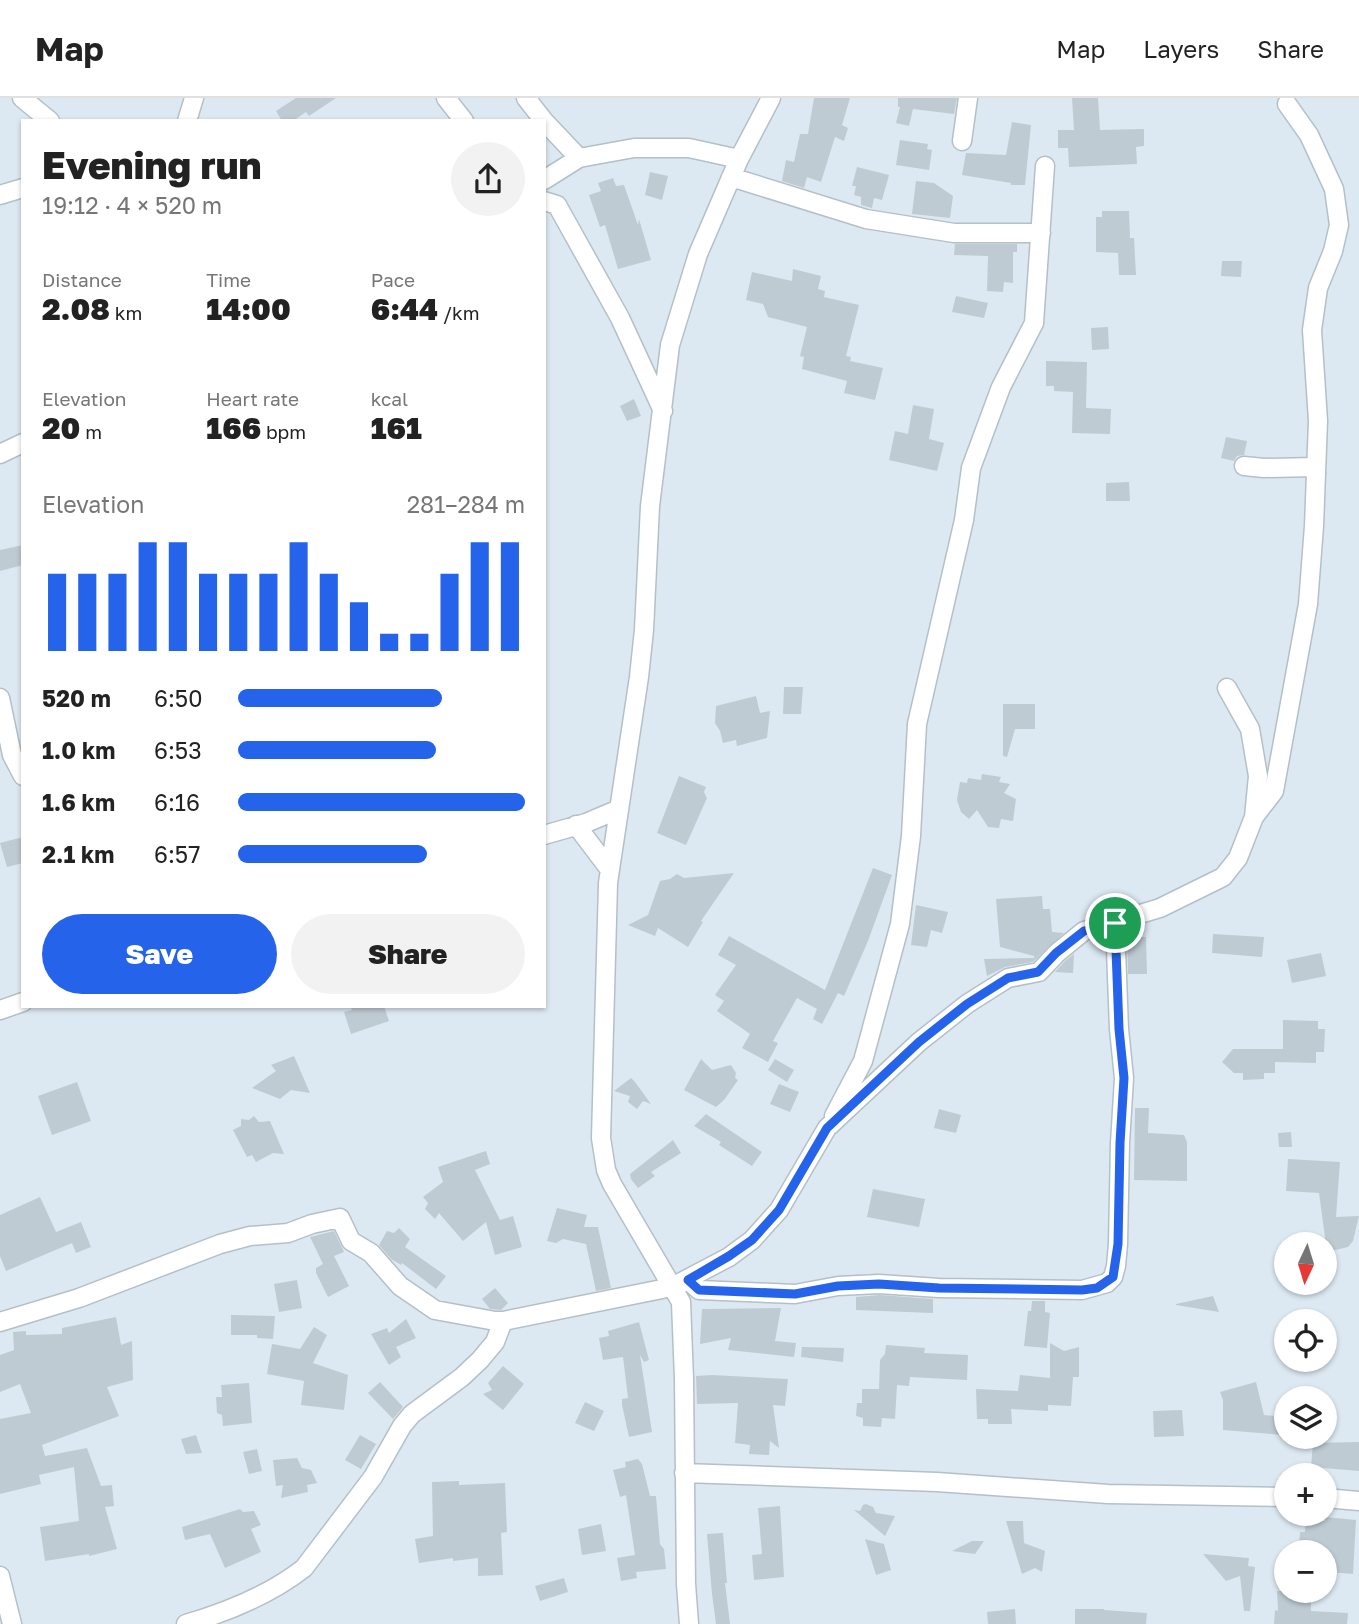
<!DOCTYPE html>
<html lang="en">
<head>
<meta charset="utf-8">
<style>
  :root { --surface:#fff; --page:#f2f2f2; --text:#222; --muted:#767676; --line:#e0e0e0; --accent:#2563eb }
  body { margin:0; font-family:"Golos Text",sans-serif; background:var(--page); color:var(--text); height:100vh; display:flex; flex-direction:column; font-size:26px; white-space:nowrap }
  * { box-sizing:border-box; margin:0 }
  p { font-size:23px; color:var(--muted) }
  .icon { flex:none; width:38px; height:38px; fill:none; stroke:currentColor; stroke-width:2; stroke-linecap:round; stroke-linejoin:round }
  .map { position:relative; flex:1; overflow:hidden }
  .details { position:absolute; left:21px; top:21px; width:525px; height:889px; display:flex; flex-direction:column; background:var(--surface); border-radius:0px; box-shadow:0 2px 5px #0004 }
  .details>* { flex:none }
  .needle { width:46px; rotate:184deg }
  .buttons { position:absolute; left:1274px; top:1134px; display:grid; gap:14px }
  .buttons a { display:grid; place-items:center; width:63px; height:63px; border-radius:50%; background:var(--surface); box-shadow:0 2px 5px #0004; font-size:35px }
  .pin { position:absolute; display:grid; place-items:center; width:60px; height:60px; color:#fff; margin:-30px; border:4px solid #fff; border-radius:50%; box-shadow:0 2px 7px #0007 }
  .round { display:grid; place-items:center; flex:none; width:74px; height:74px; border-radius:37px; background:var(--page) }
  .summary { display:flex; align-items:center; justify-content:space-between; height:119px; padding:0 21px }
  h1 { font-size:38px; font-weight:800; line-height:52px }
  .stats { display:grid; grid-template-columns:repeat(3,1fr); gap:10px; height:119px; padding:7px 21px }
  .stats div { display:grid; align-content:center }
  .stats b { font-size:30px; font-weight:800 }
  .stats small { font-size:19px; font-weight:400 }
  .stats p { font-size:19px }
  .chart { height:196px; padding:14px 21px }
  .chart p { display:flex; justify-content:space-between }
  .chart svg { width:100%; height:126px; margin-top:7px; stroke:var(--accent); stroke-width:6 }
  .primary-button { display:flex; gap:14px; margin-top:auto; padding:14px 21px }
  .primary-button a { flex:1; height:80px; border-radius:42px; background:var(--accent); color:#fff; font-size:28px; font-weight:800; line-height:80px; text-align:center }
  .primary-button a+a { background:var(--page); color:var(--text) }
  ul { padding:0 21px; list-style:none; font-size:23px }
  li { display:grid; grid-template-columns:112px 84px 1fr; align-items:center; height:52px }
  li i { height:18px; border-radius:9px; background:var(--accent) }
  header { display:flex; align-items:center; gap:42px; box-sizing:border-box; height:98px; padding:0 35px; background:var(--surface); border-bottom:2px solid var(--line) }
  header strong { font-size:33px }
  nav { display:flex; gap:38px; margin-inline-start:auto; font-size:24px }
  .map>svg:first-child { display:block }
  .building { fill:#bfcbd3 }
  .lines { fill:none; stroke-linecap:round; stroke-linejoin:round }
  .minor-casing { stroke:#b4c0c8; stroke-width:21 }
  .minor { stroke:#fff; stroke-width:18 }
  .route-casing { stroke:#fff; stroke-width:14 }
  .route { stroke:#2563eb; stroke-width:9 }
</style>
</head>
<body>
<header>
<strong>Map</strong>
<nav><a>Map</a><a>Layers</a><a>Share</a></nav>
</header>
<div class="map">
<svg width="1359" height="1526" viewBox="0 0 1359 1526">
  <rect width="100%" height="100%" fill="#dde9f2"/>
  <path class="building" d="M296 0H336L309 18 306 14 293 23H282L276 13Z
    M814 0H850L842 27 848 30 844 43 835 39 821 84 807 79 804 90 782 83 786 62 794 64 800 36H808Z
    M898 0H957L954 16 913 11 909 28 896 25 900 9H898Z
    M1072 0H1098L1100 32 1144 31V48L1136 49 1137 66 1069 69 1068 50H1058V32H1074Z
    M1012 24 1031 27 1025 87H1011V85L962 77 966 55 1006 57Z
    M900 42 928 46 927 51 932 52 929 72 896 67Z
    M857 69 889 77 882 102 874 100 872 110 861 107V99L854 97 856 88H852Z
    M650 74 668 78 662 102 645 97Z
    M613 80 616 88 624 87 638 127 639 121 651 162 618 171 605 127 600 129 589 97 601 93 598 85Z
    M916 83 934 85 953 98 950 120 912 116Z
    M1102 113H1129L1130 140H1134L1136 177H1119L1118 155 1096 154V119H1102Z
    M955 146H1017V154H1013V185L1004 184 1003 194 987 193 988 158 954 157Z
    M1222 163H1242L1241 179 1221 178Z
    M793 171 821 178 818 191 825 193 824 199 859 207 846 258 851 259 850 263 883 270 875 302 844 295 847 283 802 271 804 259 800 258 807 229 768 219 763 206 746 202 752 174 792 183Z
    M956 198 988 205 984 220 952 214Z
    M1108 229 1109 251 1092 252 1091 230Z
    M1046 263 1087 264 1086 310 1111 311 1110 336 1072 335 1073 294 1054 293V288H1046Z
    M634 301 641 318 627 323 620 308Z
    M913 307 934 311 929 341 944 345 937 373 889 362 895 333 908 336Z
    M1226 339 1247 343 1244 357 1237 358 1234 363 1221 360Z
    M1129 384 1130 403H1106V385Z
    M23 447V467L0 473V452Z
    M784 589H803L801 616H783Z
    M756 598 760 615 770 613 767 640 737 648 736 642 723 645 720 633 715 625 716 608Z
    M1003 606H1035V631H1015L1007 659 1003 658Z
    M982 676 1001 679 999 684 1010 686 1004 695 1016 701 1013 723 1001 721 999 730 988 729 977 712 969 721 961 714 957 702 960 684 967 685 968 680 981 682Z
    M679 678 706 689 704 694 707 700 686 747 657 735Z
    M23 739V765L7 769 0 745Z
    M873 770 892 777 868 843 844 898 838 895 822 926 813 921 817 911 797 900 773 943 778 945 768 964 742 950 750 936 717 913 724 903 715 897 736 867 718 857 729 838 825 892Z
    M734 775 701 823 703 824 688 849 658 830 655 838 628 827 648 817 660 783 670 781 677 776 684 780Z
    M1042 798 1043 811H1050L1052 834 1064 835 1033 864 1005 869 987 878 984 861 1034 860V858L1000 849 996 801Z
    M916 807 948 814 942 835 931 832 927 849 911 847Z
    M1213 836 1264 839 1262 859 1212 855Z
    M1127 839H1146L1147 876H1128Z
    M1321 855 1326 878 1292 885 1287 862Z
    M1074 856 1073 875 1055 874 1065 863Z
    M350 908H384L389 923 351 936 344 914 352 912Z
    M1283 922 1318 923V931H1325L1324 954H1316V965L1275 964V975H1264V981L1243 982V975H1234L1222 964 1233 951H1283Z
    M294 958 310 995 291 992 280 1001 252 990 276 973 271 967Z
    M701 961 712 972 731 967 736 975 735 980 738 982 724 1002 716 1009 684 992Z
    M775 961 794 972 787 984 768 972Z
    M631 980 635 984 651 1006 643 1003 637 1011 628 1004 630 998 614 993Z
    M77 984 91 1023 52 1037 38 998Z
    M779 986 799 994 790 1014 770 1006Z
    M1135 1010H1149L1148 1035 1184 1037 1187 1044V1083L1134 1082Z
    M939 1011 961 1017 956 1035 934 1030Z
    M706 1016 762 1054 752 1068 719 1047 721 1044 694 1028Z
    M254 1018 259 1024 270 1023 284 1056 273 1055 256 1064 252 1057 247 1059 233 1032 241 1028V1021L249 1022Z
    M1291 1034 1292 1049H1279L1278 1035Z
    M673 1042 681 1055 651 1074 655 1078 638 1090 631 1081 630 1076Z
    M486 1053 490 1066 475 1072 500 1122 513 1118 522 1149 495 1157 486 1124 463 1143 439 1115 435 1121 425 1111 428 1105 423 1099 443 1084 438 1069Z
    M1288 1061 1340 1064 1336 1119 1359 1118 1353 1143 1348 1149 1327 1154 1319 1095 1286 1093Z
    M873 1091 925 1101 919 1129 867 1119Z
    M40 1099 56 1134 81 1124 91 1149 76 1155 72 1145 6 1173 0 1158V1117Z
    M557 1110 587 1117 584 1129H598L611 1190 596 1193 586 1146 563 1141 556 1145 547 1143Z
    M399 1130 410 1141 405 1149 446 1178 436 1191 402 1165 401 1167 391 1161 379 1147 387 1133 394 1135Z
    M334 1133 344 1154 334 1158 349 1188 328 1199 316 1175V1170L323 1166 310 1139Z
    M297 1182 302 1210 279 1214 274 1186Z
    M495 1190 508 1205 501 1212 490 1211 482 1201Z
    M880 1197 933 1201V1215L856 1212V1199Z
    M1213 1198 1219 1214 1176 1207V1206Z
    M1032 1203H1045V1214L1050 1215 1047 1250 1024 1248 1028 1213H1031Z
    M781 1210 775 1243 796 1245 794 1259 728 1252 731 1240 700 1246 702 1211Z
    M231 1217 275 1218 273 1241 257 1240V1237H231Z
    M116 1219 121 1247 132 1243 133 1282 107 1289 119 1318 42 1347 45 1358 87 1350 101 1388 112 1387 114 1408 105 1409 117 1451 89 1458V1456L45 1463 40 1429 79 1423 74 1369 39 1377 41 1386 0 1396V1321L31 1315 20 1286 0 1294V1257L14 1252 13 1234 26 1233V1237L62 1236V1230Z
    M406 1221 416 1240 396 1249 401 1259 389 1267 371 1236 387 1230 389 1235Z
    M639 1224 649 1262 644 1264 640 1257 652 1334 629 1339 622 1307V1301L628 1300 623 1259 603 1262 599 1240 609 1238 608 1233Z
    M314 1229 327 1237 313 1265 348 1277 344 1312 301 1307 304 1283 267 1276 272 1246 300 1251Z
    M1050 1245 1064 1253 1079 1249V1279H1073L1071 1308 1048 1307V1313L1011 1311 1012 1326H988V1321H977L976 1291 1018 1293 1020 1277 1050 1280Z
    M886 1247 925 1250 924 1255 968 1257 967 1282 910 1279 909 1288 897 1287 895 1321 882 1320 881 1329 863 1328V1320L856 1318 857 1305H862V1291H879L880 1262 885 1256Z
    M802 1249 844 1250 843 1264 801 1259Z
    M503 1268 524 1286 503 1312 483 1296 492 1292 488 1285Z
    M712 1277 788 1281 785 1308 773 1307 779 1350 770 1343 769 1357 749 1356 750 1347 735 1345 738 1305 697 1306 696 1278Z
    M380 1284 403 1309 393 1321 368 1295Z
    M1256 1284 1264 1317 1286 1319 1283 1337 1223 1332V1302L1220 1294Z
    M249 1285 252 1325 223 1328 222 1317 217 1315 216 1299H222L221 1287Z
    M585 1304 604 1313 594 1333 575 1325Z
    M1182 1312 1184 1338 1154 1339 1153 1313Z
    M196 1337 202 1355 186 1356 181 1341Z
    M360 1337 376 1346 361 1371 345 1362Z
    M1359 1344V1373L1311 1369 1313 1345Z
    M257 1351 262 1373 249 1376 243 1354Z
    M297 1360 302 1370 311 1372 317 1385 307 1387 308 1394 281 1400 283 1387 276 1388 273 1362Z
    M638 1361 642 1366 650 1398H656L660 1446 664 1451 666 1471 636 1474 637 1480 621 1483 617 1460 635 1457 626 1397 620 1399 613 1372 626 1369 625 1364Z
    M459 1383V1387L505 1385 507 1434 501 1435 503 1477 478 1478V1460L453 1463V1460L419 1465 415 1441 433 1438 432 1384Z
    M866 1406 873 1409 876 1415 895 1418 885 1438 854 1412 860 1413 863 1407Z
    M780 1408 784 1479 754 1482 752 1457 762 1456 758 1410Z
    M240 1411 243 1414 254 1413 261 1427 251 1431 261 1454 225 1470 210 1436 185 1442 182 1429Z
    M1325 1419 1356 1422 1353 1476 1327 1474 1328 1465 1325 1464V1454H1302L1303 1448H1299L1300 1434H1305L1306 1421 1325 1423Z
    M1006 1423H1023L1024 1445 1045 1453 1042 1474 1035 1470 1022 1476Z
    M601 1426 606 1453 582 1457 578 1431Z
    M723 1435 727 1485H725L730 1526H716L712 1496 707 1436Z
    M865 1441 884 1446 891 1472 876 1477Z
    M972 1443H984L975 1456 952 1453Z
    M1203 1456 1249 1460 1248 1468 1255 1469 1250 1513H1244L1240 1478 1226 1483Z
    M564 1480 568 1494 540 1503 535 1488Z
    M1277 1493H1311V1513L1348 1515 1347 1526H1274L1275 1512 1278 1513Z
    M1015 1511 1016 1526H988L987 1514Z
    M1075 1511H1104V1512L1147 1515 1146 1526H1075Z"/>
  <g class="lines">
    <g class="minor-casing">
      <path id="minor" d="M22 0 50 23
        M446 0 464 23
        M526 0 544 23
        M187 23 194 0
        M544 23 579 60
        M962 43 968 0
        M731 79 866 121 954 135H1041
        M544 82 579 60 634 50H689L739 61
        M0 97 23 90
        M544 103 557 107 620 220 663 313
        M0 356 23 345
        M1244 368 1264 370 1316 369
        M0 600 12 657 23 678
        M1254 719 1274 693 1308 506 1314 428 1318 323 1312 232 1318 190 1333 153 1339 127 1334 91 1309 37 1287 6
        M576 727 610 772
        M544 737 586 725 619 711
        M0 912 23 904
        M834 1018 863 963 900 826 911 738 917 626 964 422 971 370 1001 289 1034 225 1045 68
        M688 1182 699 1192 795 1196 838 1188 879 1186 939 1190 1082 1192 1107 1185 1113 1179 1116 1168 1118 1146 1120 1045 1124 980 1119 931 1115 825
        M0 1224 79 1200 220 1146 250 1138 288 1135 312 1126 340 1120 351 1143 371 1155 400 1188 435 1212 495 1223H503L672 1189 729 1159 752 1142 779 1112 827 1030 919 944 967 906 1008 880 1039 874 1057 855 1084 833 1160 810 1223 779 1238 760 1254 719 1258 678 1250 631 1227 590
        M684 1375 937 1384 1108 1396 1286 1399
        M1325 1400 1359 1403
        M0 1478 12 1526
        M186 1526C227 1514 271 1496 304 1470L373 1379 402 1328 412 1316 462 1279 480 1262 495 1244 503 1223
        M689 1526 686 1486 684 1281 681 1204 612 1086 606 1072 601 1040 608 785 639 579 644 532 650 408 670 247 698 156 739 61 771 0"/>
    </g>
    <use href="#minor" class="minor"/>
  </g>
  <g class="lines">
    <g class="route-casing">
      <path id="route" d="M1115 825 1119 931 1124 980 1120 1045 1118 1146 1113 1179 1097 1190 1082 1192 939 1190 879 1186 838 1188 795 1196 699 1192 688 1182 729 1158 752 1142 779 1112 827 1030 919 944 967 906 1008 880 1038 874 1056 855 1084 833Z"/>
    </g>
    <use href="#route" class="route"/>
  </g>
</svg>
<div class="buttons">
<a><svg class="needle" viewBox="-14 -14 28 28"><path d="M0-13l5 13h-10z" fill="#e53935"/><path d="M0 13l5-13h-10z" fill="#767676"/></svg></a>
<a><svg class="icon" aria-label="locate" viewBox="0 0 24 24"><circle cx="12" cy="12" r="6"/><path d="M12 2v4M12 18v4M2 12h4M18 12h4"/></svg></a>
<a><svg class="icon" aria-label="layers" viewBox="0 0 24 24"><path d="M12 4l9 5-9 5-9-5zM3 14l9 5 9-5"/></svg></a>
<a>+</a>
<a>−</a>
</div>
<div class="pin" style="left:1115px;top:825px;background:#1e9e55"><svg class="icon" aria-label="arrive" viewBox="0 0 24 24"><path d="M6 21V4h12l-3 4 3 4H6"/></svg></div>
<section class="details">
<div class="summary"><div><h1>Evening run</h1><p>19:12 · 4 × 520 m</p></div><a class="round"><svg class="icon" aria-label="share" viewBox="0 0 24 24"><path d="M12 15V3M7 8l5-5 5 5M5 13v7h14v-7"/></svg></a></div>
<div class="stats">
<div><p>Distance</p><b>2.08<small> km</small></b></div>
<div><p>Time</p><b>14:00</b></div>
<div><p>Pace</p><b>6:44<small> /km</small></b></div>
</div>
<div class="stats">
<div><p>Elevation</p><b>20<small> m</small></b></div>
<div><p>Heart rate</p><b>166<small> bpm</small></b></div>
<div><p>kcal</p><b>161</b></div>
</div>
<div class="chart"><p><span>Elevation</span>281–284 m</p>
<svg viewBox="0 0 160 44" preserveAspectRatio="none"><path d="M5 44V17M15 44V17M25 44V17M35 44V6M45 44V6M55 44V17M65 44V17M75 44V17M85 44V6M95 44V17M105 44V27M115 44V38M125 44V38M135 44V17M145 44V6M155 44V6"/></svg>
</div>
<ul>
<li><b>520 m</b>6:50<i style="width:71%"></i></li>
<li><b>1.0 km</b>6:53<i style="width:69%"></i></li>
<li><b>1.6 km</b>6:16<i style="width:100%"></i></li>
<li><b>2.1 km</b>6:57<i style="width:66%"></i></li>
</ul>
<div class="primary-button"><a>Save</a><a>Share</a></div>
</section>
</div>
</body>
</html>
